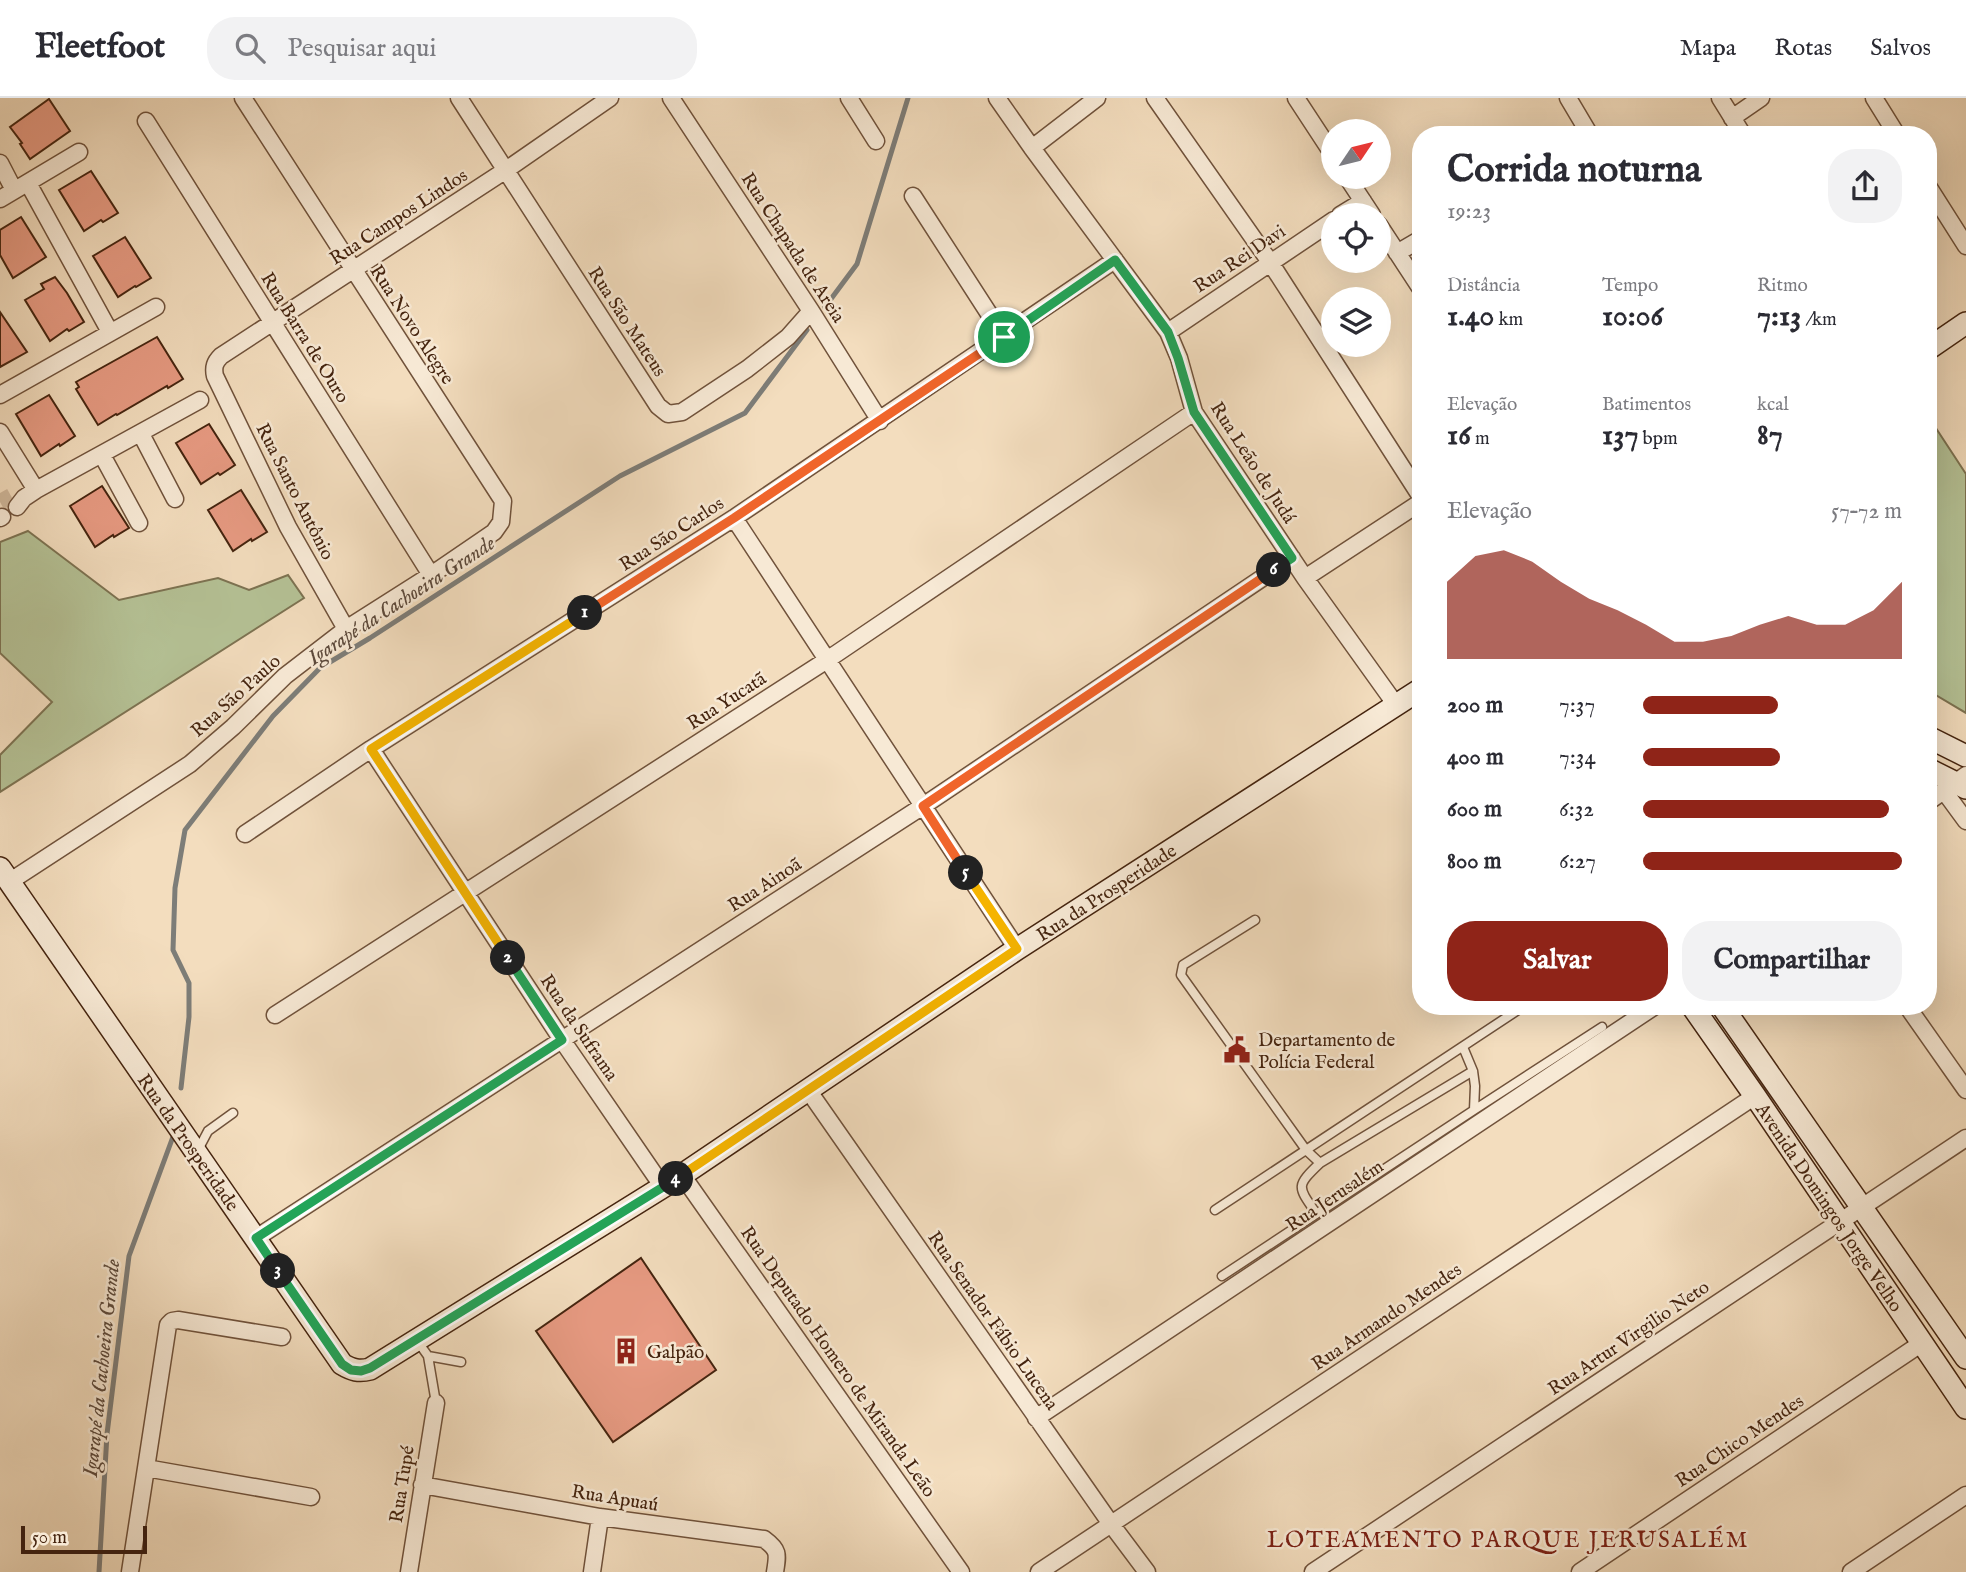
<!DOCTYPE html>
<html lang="pt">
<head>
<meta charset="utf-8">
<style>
  :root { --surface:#fff; --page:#f2f2f3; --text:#2b2b33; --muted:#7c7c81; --line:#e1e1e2; --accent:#8f2418 }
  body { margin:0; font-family:"IM FELL English",serif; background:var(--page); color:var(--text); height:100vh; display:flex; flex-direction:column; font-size:26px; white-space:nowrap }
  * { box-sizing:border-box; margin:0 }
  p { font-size:23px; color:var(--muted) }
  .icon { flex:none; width:38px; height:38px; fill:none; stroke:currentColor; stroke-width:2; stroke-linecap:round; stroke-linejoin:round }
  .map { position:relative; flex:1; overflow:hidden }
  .sheet { position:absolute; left:1412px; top:28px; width:525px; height:889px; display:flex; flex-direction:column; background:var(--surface); border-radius:28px; box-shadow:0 7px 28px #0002 }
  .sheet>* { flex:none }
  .needle { width:46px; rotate:55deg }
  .buttons { position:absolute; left:1321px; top:21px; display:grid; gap:14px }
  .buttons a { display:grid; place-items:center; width:70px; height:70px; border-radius:50%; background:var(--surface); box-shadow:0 7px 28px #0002; font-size:35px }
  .scale { position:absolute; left:21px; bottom:18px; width:126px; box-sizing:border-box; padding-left:7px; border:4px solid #45240f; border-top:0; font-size:19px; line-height:24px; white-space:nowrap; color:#45240f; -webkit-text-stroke:5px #f7e9d5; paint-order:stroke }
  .pin { position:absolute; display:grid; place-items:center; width:60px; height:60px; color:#fff; margin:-30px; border:4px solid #fff; border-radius:50%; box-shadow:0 2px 7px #0007 }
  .km { position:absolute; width:35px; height:35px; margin:-18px; border-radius:50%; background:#222; color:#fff; font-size:19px; line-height:35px; text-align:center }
  .round { display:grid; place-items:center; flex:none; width:74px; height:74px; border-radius:28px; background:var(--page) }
  .head { display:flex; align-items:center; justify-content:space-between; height:119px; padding:0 35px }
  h1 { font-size:38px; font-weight:800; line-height:52px }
  .figures { display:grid; grid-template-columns:repeat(3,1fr); gap:10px; height:119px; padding:7px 35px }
  .figures div { display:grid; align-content:center }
  .figures b { font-size:30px; font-weight:800 }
  .figures small { font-size:19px; font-weight:400 }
  .figures p { font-size:19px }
  .chart { height:196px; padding:14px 35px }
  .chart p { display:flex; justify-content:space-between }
  .chart svg { width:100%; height:126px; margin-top:7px; fill:var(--accent); opacity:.7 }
  .button { display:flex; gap:14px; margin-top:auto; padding:14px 35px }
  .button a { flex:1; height:80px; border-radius:28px; background:var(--accent); color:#fff; font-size:28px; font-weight:800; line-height:80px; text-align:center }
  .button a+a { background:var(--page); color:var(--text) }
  ul { padding:0 35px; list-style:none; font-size:23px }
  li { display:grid; grid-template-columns:112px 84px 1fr; align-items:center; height:52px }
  li i { height:18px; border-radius:9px; background:var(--accent) }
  header { display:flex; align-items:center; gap:42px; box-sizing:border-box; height:98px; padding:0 35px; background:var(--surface); border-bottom:2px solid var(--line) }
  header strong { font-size:33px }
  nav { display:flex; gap:38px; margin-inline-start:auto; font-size:24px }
  .search { width:490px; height:63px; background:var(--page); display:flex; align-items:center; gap:18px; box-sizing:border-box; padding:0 24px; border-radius:28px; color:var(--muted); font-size:26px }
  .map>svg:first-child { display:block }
  .green { fill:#b5c296; stroke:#7d7352; stroke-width:2 }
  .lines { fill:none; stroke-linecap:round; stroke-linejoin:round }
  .stream { stroke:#7d7d78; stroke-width:5 }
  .building { fill:#e79a82; stroke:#45240f; stroke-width:2 }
  .street-tunnel { stroke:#d0b89b; stroke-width:16; stroke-dasharray:16 8; stroke-linecap:butt }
  .lane-casing { stroke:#70523b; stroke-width:11 }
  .street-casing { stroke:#70523b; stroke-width:19 }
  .secondary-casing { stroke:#45240f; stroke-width:24 }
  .lane { stroke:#f7e9d5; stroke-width:8 }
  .street { stroke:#f7e9d5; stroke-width:16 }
  .secondary { stroke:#f7e9d5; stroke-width:21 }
  .split-1-casing { stroke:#fff; stroke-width:14 }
  .split-2-casing { stroke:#fff; stroke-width:14 }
  .split-3-casing { stroke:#fff; stroke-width:14 }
  .split-4-casing { stroke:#fff; stroke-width:14 }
  .split-5-casing { stroke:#fff; stroke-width:14 }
  .split-6-casing { stroke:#fff; stroke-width:14 }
  .split-7-casing { stroke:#fff; stroke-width:14 }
  .split-1 { stroke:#f0652b; stroke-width:9 }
  .split-2 { stroke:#f5b400; stroke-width:9 }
  .split-3 { stroke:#22a559; stroke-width:9 }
  .split-4 { stroke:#22a559; stroke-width:9 }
  .split-5 { stroke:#f5b400; stroke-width:9 }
  .split-6 { stroke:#f0652b; stroke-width:9 }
  .split-7 { stroke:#22a559; stroke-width:9 }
  .labels { text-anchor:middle; stroke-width:5; stroke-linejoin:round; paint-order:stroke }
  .street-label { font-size:19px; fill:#45240f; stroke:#f7e9d5 }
  .poi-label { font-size:19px; fill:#45240f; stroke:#f7e9d5; text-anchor:start }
  .water-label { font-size:21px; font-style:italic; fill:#5c493b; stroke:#f7e9d5 }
  .quarter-label { font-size:23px; letter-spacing:2px; fill:#7a1f14; stroke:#f7e9d5 }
</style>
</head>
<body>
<header>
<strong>Fleetfoot</strong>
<div class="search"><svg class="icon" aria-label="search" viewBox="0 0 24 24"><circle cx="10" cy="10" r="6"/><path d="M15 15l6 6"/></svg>Pesquisar aqui</div>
<nav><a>Mapa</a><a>Rotas</a><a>Salvos</a></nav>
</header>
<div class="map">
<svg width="1966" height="1474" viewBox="0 0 1966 1474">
  <rect width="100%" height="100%" fill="#f3ddbe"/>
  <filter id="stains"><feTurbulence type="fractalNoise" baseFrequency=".00286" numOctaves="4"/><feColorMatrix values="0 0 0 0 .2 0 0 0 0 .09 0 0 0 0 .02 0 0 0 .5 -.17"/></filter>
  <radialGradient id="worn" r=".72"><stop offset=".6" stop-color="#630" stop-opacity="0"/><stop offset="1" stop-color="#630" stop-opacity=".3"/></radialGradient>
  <path class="green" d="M1928 318 1966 376V615L1929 593Z
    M28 433 119 502 218 480 249 492 288 477 304 500 0 694V657L52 604 0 555V444Z"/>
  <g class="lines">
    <path class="stream" d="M825 209 857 166 908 0
      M181 990 189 919V885L173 852 175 790 185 732 273 618 320 570 370 540 620 378 745 315 807 232
      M99 1474 107 1336 129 1158 174 1036"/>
  </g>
  <path class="building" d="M49 1 70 33 30 61 20 46 22 45 10 29Z
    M91 73 118 115 103 124 101 122 84 133 59 92Z
    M21 119 46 159 13 180 0 157V132Z
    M125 139 151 180 136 189 135 188 118 199 93 158Z
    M55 179 67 195 84 224 69 233 67 231 50 243 25 202 44 191 41 186Z
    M0 214 27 254 0 269Z
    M157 239 183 281 168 290 167 288 117 317 116 316 98 327 76 291 79 289 76 284Z
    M49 297 75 338 60 348 59 346 41 358 16 316Z
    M209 326 235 367 220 377 218 375 201 386 176 345Z
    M102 388 129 430 114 439 113 437 95 449 70 408Z
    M241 392 267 434 252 443 251 441 233 453 208 412Z
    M641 1160 716 1272 613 1344 536 1233Z"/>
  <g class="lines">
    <path class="street-tunnel" d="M0 404 11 398"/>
    <g class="lane-casing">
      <path id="lane" d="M1255 822 1183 867 1181 877 1306 1052 1320 1065
        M1474 1012 1602 929
        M198 1052 208 1033 233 1015
        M1215 1112 1524 908
        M1316 1115C1297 1088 1296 1088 1320 1065L1473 973
        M1222 1178 1474 1012 1475 988 1473 973 1463 949
        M418 1244 428 1258 461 1264
        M428 1258 436 1305"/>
    </g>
    <g class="street-casing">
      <path id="street" d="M459 0 658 308 668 316 682 314 747 271 788 239 811 213
        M671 0 811 213 880 323
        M849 0 876 43
        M997 0 1032 50 1168 234 1179 260 1194 314 1305 480 1396 607
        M1155 0 1270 164 1421 399
        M1296 0 1334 58
        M1568 0 1590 37
        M1720 0 1743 37
        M1874 0 1897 37
        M1732 20 1761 0
        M146 23 431 477
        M1032 50 1097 0
        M0 65 14 92
        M1347 79 1372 117
        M28 85 110 234
        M1928 88 1966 148
        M913 98 1004 239
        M0 101 79 54
        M1340 117 1363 103
        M1379 127 1421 191
        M1397 155 1421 141
        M1168 234 1334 122
        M0 297 156 209
        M0 334 36 392
        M141 336 175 401
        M102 357 139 425
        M17 409 24 400 36 392 200 302
        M0 420 2 419
        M734 420 1017 851
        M1305 480 1421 404
        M346 531 288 429 215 278C213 269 215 264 221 258L506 72 610 0
        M371 651 562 942 663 1089
        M1944 693 1966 723
        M1928 704 1966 677
        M245 736 371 651 734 420 1115 162
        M9 784 190 666 233 629 285 578 346 531 431 477 494 434 501 424 503 403 243 0
        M1907 908 1966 992
        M275 917 827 562 1194 314
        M808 992 1111 1426 1147 1474
        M682 1077 961 1474
        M256 1140 923 708 1292 460
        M282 1239 178 1222 172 1223 168 1227 146 1370 311 1399
        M1036 1320 1655 908
        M422 1387 600 1419 764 1441C779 1452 778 1456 775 1474
        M130 1474 146 1370
        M409 1474 436 1305
        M592 1474 600 1419
        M1039 1474 1755 998
        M1313 1474 1966 1040
        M1580 1474 1922 1245
        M1851 1474 1966 1397"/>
    </g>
    <g class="secondary-casing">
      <path id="secondary" d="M1928 251 1966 225
        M1928 639 1966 658
        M1928 671 1966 690
        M0 770 342 1266C352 1272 359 1274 370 1271L682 1077 1017 851 1421 591
        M1692 908 1755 998 1966 1310
        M1722 908 1966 1260"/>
    </g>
    <use href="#lane" class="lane"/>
    <use href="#street" class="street"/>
    <use href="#secondary" class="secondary"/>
  </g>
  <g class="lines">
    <g class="split-1-casing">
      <path id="split-1" d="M585 515 734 420 1004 239"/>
    </g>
    <g class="split-2-casing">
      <path id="split-2" d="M508 860 371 651 585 515"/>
    </g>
    <g class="split-3-casing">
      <path id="split-3" d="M278 1173 256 1140 562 942 508 860"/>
    </g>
    <g class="split-4-casing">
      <path id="split-4" d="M278 1173 342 1266 351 1272 361 1273 370 1270 676 1081"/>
    </g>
    <g class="split-5-casing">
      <path id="split-5" d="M676 1081 1017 851 966 775"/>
    </g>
    <g class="split-6-casing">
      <path id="split-6" d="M966 775 923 708 1274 472"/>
    </g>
    <g class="split-7-casing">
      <path id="split-7" d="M1004 239 1115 162 1168 234 1178 260 1194 314 1292 460 1274 472"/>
    </g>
    <use href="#split-1" class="split-1"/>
    <use href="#split-2" class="split-2"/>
    <use href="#split-3" class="split-3"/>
    <use href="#split-4" class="split-4"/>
    <use href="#split-5" class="split-5"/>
    <use href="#split-6" class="split-6"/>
    <use href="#split-7" class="split-7"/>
  </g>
  <defs>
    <g id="civic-bare" transform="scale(2.1)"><path d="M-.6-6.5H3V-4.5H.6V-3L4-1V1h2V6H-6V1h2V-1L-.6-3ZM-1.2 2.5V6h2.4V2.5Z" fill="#8f2418" stroke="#f7e9d5" stroke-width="2.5" paint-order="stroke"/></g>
    <g id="building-bare" transform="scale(2.1)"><path d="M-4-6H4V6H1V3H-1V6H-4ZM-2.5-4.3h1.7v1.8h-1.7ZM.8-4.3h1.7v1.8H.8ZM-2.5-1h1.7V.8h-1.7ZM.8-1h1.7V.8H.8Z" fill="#8f2418" stroke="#f7e9d5" stroke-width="2.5" paint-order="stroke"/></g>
  </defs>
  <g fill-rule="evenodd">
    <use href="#civic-bare" x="1237" y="952"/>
    <use href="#building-bare" x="626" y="1253"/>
  </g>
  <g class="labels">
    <g class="street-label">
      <text transform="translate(398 118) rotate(-33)" y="7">Rua Campos Lindos</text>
      <text transform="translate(794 149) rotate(57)" y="7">Rua Chapada de Areia</text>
      <text transform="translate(1239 160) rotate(-34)" y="7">Rua Rei Davi</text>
      <text transform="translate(628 223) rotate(57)" y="7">Rua São Mateus</text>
      <text transform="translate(413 226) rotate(57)" y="7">Rua Novo Alegre</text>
      <text transform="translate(306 239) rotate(58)" y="7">Rua Barra de Ouro</text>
      <text transform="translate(1254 364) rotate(57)" y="7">Rua Leão de Judá</text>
      <text transform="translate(296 393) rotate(63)" y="7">Rua Santo Antônio</text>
      <text transform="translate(671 435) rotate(-33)" y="7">Rua São Carlos</text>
      <text transform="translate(235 597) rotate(-42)" y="7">Rua São Paulo</text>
      <text transform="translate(726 602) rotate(-33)" y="7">Rua Yucatã</text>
      <text transform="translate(764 786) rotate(-33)" y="7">Rua Ainoã</text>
      <text transform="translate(1106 794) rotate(-33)" y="7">Rua da Prosperidade</text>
      <text transform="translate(580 929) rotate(56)" y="7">Rua da Suframa</text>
      <text transform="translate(189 1044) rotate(55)" y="7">Rua da Prosperidade</text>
      <text transform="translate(1334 1097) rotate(-34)" y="7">Rua Jerusalém</text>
      <text transform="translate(1830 1109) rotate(56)" y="7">Avenida Domingos Jorge Velho</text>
      <text transform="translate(1386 1218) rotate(-34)" y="7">Rua Armando Mendes</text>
      <text transform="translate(994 1222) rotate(55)" y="7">Rua Senador Fábio Lucena</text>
      <text transform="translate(1628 1239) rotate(-34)" y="7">Rua Artur Virgilio Neto</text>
      <text transform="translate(839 1263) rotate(55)" y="7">Rua Deputado Homero de Miranda Leão</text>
      <text transform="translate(1739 1342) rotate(-34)" y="7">Rua Chico Mendes</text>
      <text transform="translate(401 1386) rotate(-81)" y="7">Rua Tupé</text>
      <text transform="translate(615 1399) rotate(9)" y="7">Rua Apuaú</text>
    </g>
    <g class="poi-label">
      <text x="1258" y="948">Departamento de<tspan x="1258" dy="22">Polícia Federal</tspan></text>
      <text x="647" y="1260">Galpão</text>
    </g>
    <g class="water-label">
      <text transform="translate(401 502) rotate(-33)" y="7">Igarapé da Cachoeira Grande</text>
      <text transform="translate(101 1270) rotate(-84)" y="7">Igarapé da Cachoeira Grande</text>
    </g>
    <g class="quarter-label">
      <text x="1508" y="1449">LOTEAMENTO PARQUE JERUSALÉM</text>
    </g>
  </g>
  <rect width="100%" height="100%" filter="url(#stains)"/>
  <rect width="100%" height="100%" fill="url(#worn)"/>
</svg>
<div class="buttons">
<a><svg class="needle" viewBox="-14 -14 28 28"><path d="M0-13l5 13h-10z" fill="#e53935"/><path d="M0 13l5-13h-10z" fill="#7c7c81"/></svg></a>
<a><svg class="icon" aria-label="locate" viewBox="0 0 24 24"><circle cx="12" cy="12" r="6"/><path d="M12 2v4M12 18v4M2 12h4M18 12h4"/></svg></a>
<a><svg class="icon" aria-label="layers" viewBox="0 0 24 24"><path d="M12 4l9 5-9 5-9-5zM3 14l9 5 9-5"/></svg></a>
</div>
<div class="scale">50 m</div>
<div class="pin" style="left:1004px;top:239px;background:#1e9e55"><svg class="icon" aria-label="arrive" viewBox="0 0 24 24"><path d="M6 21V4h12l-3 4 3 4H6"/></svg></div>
<b class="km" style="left:585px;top:515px">1</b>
<b class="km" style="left:508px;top:860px">2</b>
<b class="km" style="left:278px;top:1173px">3</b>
<b class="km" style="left:676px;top:1081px">4</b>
<b class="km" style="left:966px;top:775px">5</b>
<b class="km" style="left:1274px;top:472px">6</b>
<section class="sheet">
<div class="head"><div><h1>Corrida noturna</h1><p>19:23</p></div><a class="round"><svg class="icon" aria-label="share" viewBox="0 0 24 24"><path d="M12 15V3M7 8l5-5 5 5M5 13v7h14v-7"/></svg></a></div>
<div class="figures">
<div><p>Distância</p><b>1.40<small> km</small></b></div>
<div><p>Tempo</p><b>10:06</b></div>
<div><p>Ritmo</p><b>7:13<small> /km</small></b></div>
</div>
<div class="figures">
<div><p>Elevação</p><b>16<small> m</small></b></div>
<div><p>Batimentos</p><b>137<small> bpm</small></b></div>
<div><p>kcal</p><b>87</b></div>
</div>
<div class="chart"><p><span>Elevação</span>57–72 m</p>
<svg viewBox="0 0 160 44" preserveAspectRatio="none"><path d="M0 44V17L10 8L20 6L30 10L40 17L50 23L60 27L70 32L80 38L90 38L100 36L110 32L120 29L130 32L140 32L150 27L160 17V44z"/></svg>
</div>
<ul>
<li><b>200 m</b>7:37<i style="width:52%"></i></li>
<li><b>400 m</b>7:34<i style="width:53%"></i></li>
<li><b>600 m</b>6:32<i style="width:95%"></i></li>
<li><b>800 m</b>6:27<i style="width:100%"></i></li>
</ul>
<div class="button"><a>Salvar</a><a>Compartilhar</a></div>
</section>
</div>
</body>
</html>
